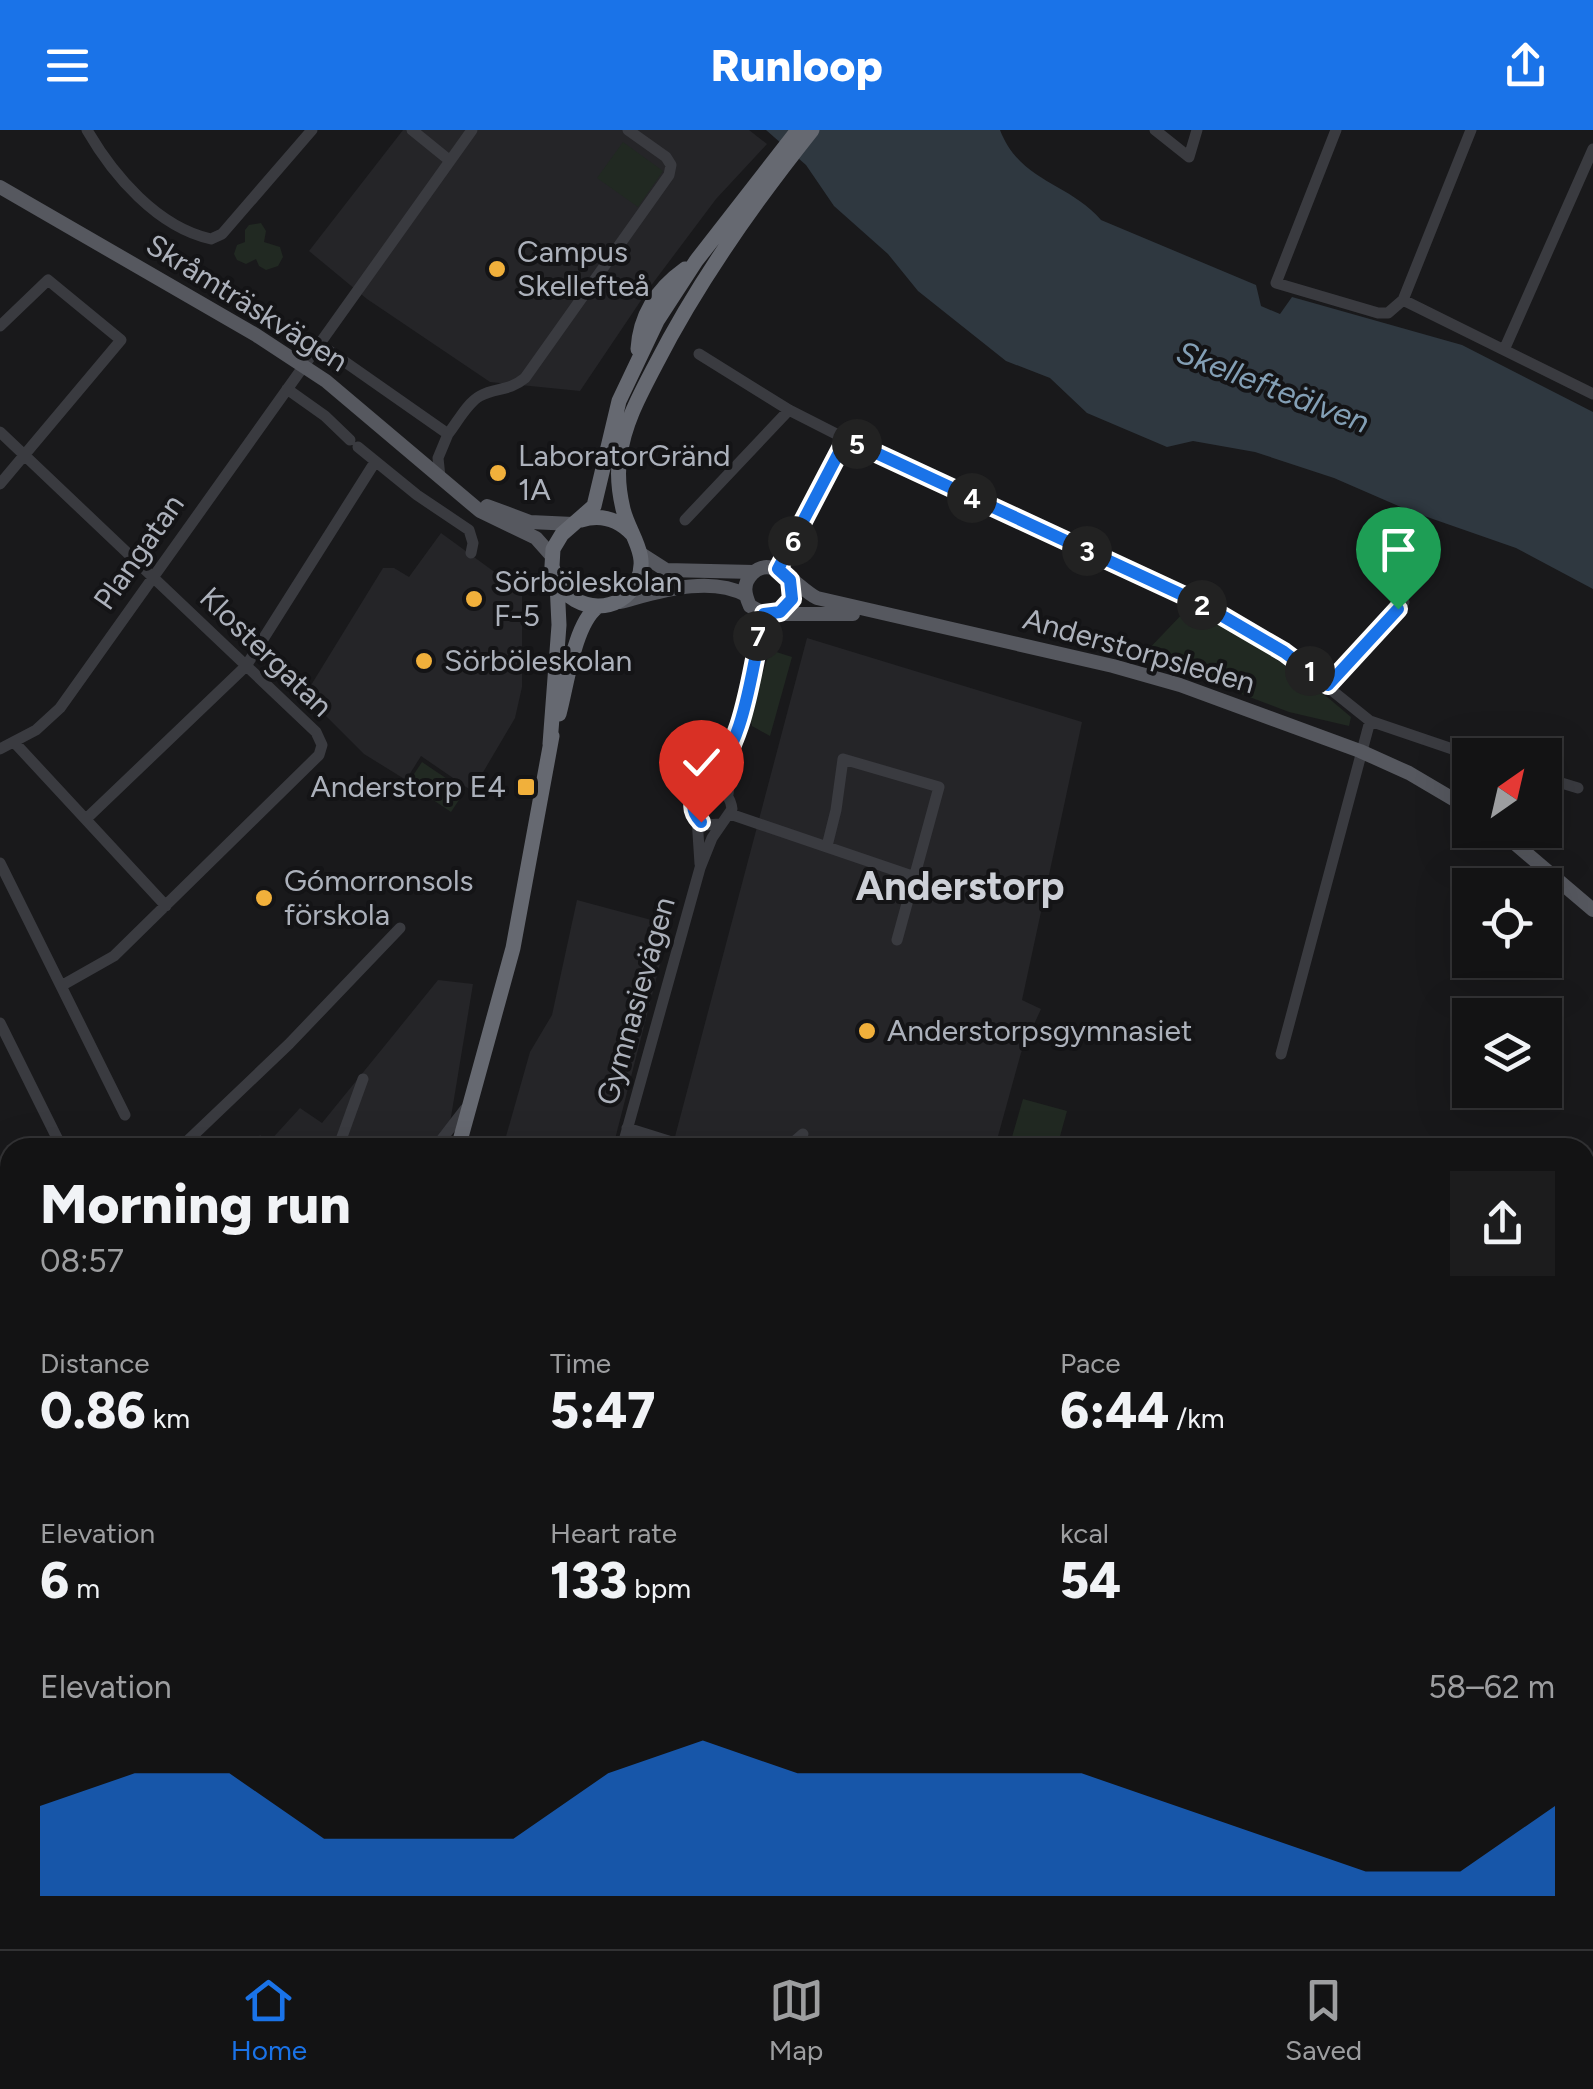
<!DOCTYPE html>
<html lang="en">
<head>
<meta charset="utf-8">
<style>
  :root { --surface:#131314; --page:#1c1c1d; --text:#f1f3f6; --muted:#9d9ea0; --line:#323234; --accent:#1a73e8 }
  body { margin:0; font-family:Figtree,sans-serif; background:var(--page); color:var(--text); height:100vh; display:flex; flex-direction:column; font-size:38px; white-space:nowrap }
  * { box-sizing:border-box; margin:0 }
  p { font-size:32px; color:var(--muted) }
  .icon { flex:none; width:55px; height:55px; fill:none; stroke:currentColor; stroke-width:2; stroke-linecap:round; stroke-linejoin:round }
  .map { position:relative; flex:1; overflow:hidden }
  .side { position:absolute; left:0px; top:1008px; width:1595px; height:812px; display:flex; flex-direction:column; background:var(--surface); border-radius:30px 30px 0 0; box-shadow:0 10px 40px #0002,0 0 0 2px var(--line) }
  .side>* { flex:none }
  .needle { width:65px; rotate:34deg }
  .controls { position:absolute; left:1452px; top:608px; display:grid; gap:20px }
  .controls a { display:grid; place-items:center; width:110px; height:110px; border-radius:0px; background:var(--surface); box-shadow:0 10px 40px #0002,0 0 0 2px var(--line); font-size:50px }
  .pin { position:absolute; display:grid; place-items:center; width:85px; height:85px; color:#fff; margin:-102px -42px; border-radius:50% 50% 50% 0; rotate:-45deg; box-shadow:0 0 10px #0007 }
  .pin .icon { rotate:45deg }
  .km { position:absolute; width:50px; height:50px; margin:-25px; border-radius:50%; background:#222; color:#fff; font-size:28px; line-height:50px; text-align:center }
  .round { display:grid; place-items:center; flex:none; width:105px; height:105px; border-radius:0px; background:var(--page) }
  .overview { display:flex; align-items:center; justify-content:space-between; height:170px; padding:0 40px }
  h1 { font-size:55px; font-weight:800; line-height:75px }
  .stats { display:grid; grid-template-columns:repeat(3,1fr); gap:15px; height:170px; padding:10px 40px }
  .stats div { display:grid; align-content:center }
  .stats b { font-size:50px; font-weight:800 }
  .stats small { font-size:28px; font-weight:400 }
  .stats p { font-size:28px }
  .chart { height:280px; padding:20px 40px }
  .chart p { display:flex; justify-content:space-between }
  .chart svg { width:100%; height:180px; margin-top:10px; fill:var(--accent); opacity:.7 }
  header { display:flex; justify-content:space-between; align-items:center; height:130px; padding:0 40px; background:var(--accent); color:#fff; font-size:45px; font-weight:800 }
  .dock { display:flex; justify-content:space-around; align-items:center; height:140px; border-top:2px solid var(--line); background:var(--surface); font-size:28px; color:var(--muted) }
  .dock a { display:grid; justify-items:center; gap:5px }
  .dock .current { color:var(--accent) }
  .map>svg:first-child { display:block }
  .built { fill:#252528 }
  .green { fill:#212922 }
  .water { fill:#2f3840 }
  .lines { fill:none; stroke-linecap:round; stroke-linejoin:round }
  .stream { stroke:#2f3840; stroke-width:2.5 }
  .minor { stroke:#3a3b40; stroke-width:11 }
  .major { stroke:#56585f; stroke-width:14 }
  .highway { stroke:#666971; stroke-width:15 }
  .route-casing { stroke:#fff; stroke-width:20 }
  .route { stroke:#1a73e8; stroke-width:12 }
  .poi-dot { fill:#f1b03b; stroke:#141416; stroke-width:4 }
  .labels { text-anchor:middle; stroke-width:8; stroke-linejoin:round; paint-order:stroke }
  .poi-label { font-size:30px; fill:#acb1bb; stroke:#141416; text-anchor:start }
  .street-label { font-size:30px; fill:#acb1bb; stroke:#141416 }
  .water-label { font-size:32px; font-style:italic; fill:#839fb5; stroke:#141416 }
  .district-label { font-size:40px; font-weight:bold; fill:#cdd0d7; stroke:#141416 }
</style>
</head>
<body>
<header><svg class="icon" aria-label="menu" viewBox="0 0 24 24"><path d="M4 6h16M4 12h16M4 18h16"/></svg>Runloop<svg class="icon" aria-label="share" viewBox="0 0 24 24"><path d="M12 15V3M7 8l5-5 5 5M5 13v7h14v-7"/></svg></header>
<div class="map">
<svg width="1593" height="1819" viewBox="0 0 1593 1819">
  <rect width="100%" height="100%" fill="#19191b"/>
  <path class="built" d="M403 0H749L767 14 716 69 650 157 580 261 490 252 367 169 309 121Z
    M441 403 522 462V557L515 588 472 661 421 626 406 650 364 624 305 565 383 438H394L409 447Z
    M807 508 1082 592 1022 870 1041 879 1021 923 995 1017 672 1018Z
    M577 770 670 795 613 1017H503L530 922 552 885Z
    M438 850 473 854 446 1017 249 1018 260 1005 269 1012 300 978 322 993Z
    M10 1339V1810H285V1819H0V1340Z
    M451 1810H690L687 1819H451Z
    M722 1810H1008L1010 1819H721Z"/>
  <path class="green" d="M623 12 663 41 638 77 597 48Z
    M261 93 266 101 264 112 280 117 283 127 278 136 266 140 259 136 256 129 246 134 237 130 234 124 237 115 245 112V100L249 95Z
    M1187 479C1248 506 1301 544 1351 587L1349 596 1289 582 1207 551 1144 534 1143 525Z
    M770 520 792 527 770 606 752 596 750 585Z
    M422 632 465 661 451 682 408 653Z
    M1023 969 1067 981 1057 1017H1024L1010 1014Z
    M1008 1810H1238L1274 1819H1010Z"/>
  <path class="water" d="M766 0H1000C1020 52 1068 52 1101 90L1256 155 1261 176 1280 184 1292 167 1462 215 1593 282V459L1516 418 1410 381 1334 348 1255 322 1193 311 1167 317 1087 283 1050 248 1006 231 918 161 888 124 834 76 806 35Z"/>
  <g class="lines">
    <path class="stream" d="M331 1810V1819"/>
    <path class="minor" d="M87 0C113 45 157 97 211 109L222 104 312 0
      M412 0 449 30
      M1155 0 1189 27 1197 0
      M1336 0 1276 153 1378 183H1388L1403 170 1593 264
      M1403 170 1471 0
      M0 196 48 150 121 210 0 354
      M318 213 448 304C457 293 467 273 480 266 496 257 508 262 525 248L669 45 671 35 666 27 628 0
      M1504 220 1593 19
      M699 224 789 280 846 309 1201 474 1284 522 1370 591 1470 625
      M287 259 325 286 350 310
      M0 302 316 602 322 615 319 625 114 826 61 856
      M358 317 417 365 469 400 473 413 471 423
      M440 347 438 328 448 304
      M685 390 789 280
      M778 439 846 309
      M1328 555 1404 472
      M14 612 166 776
      M0 619 36 600 60 578 472 0
      M1545 648 1578 658
      M705 659 733 613
      M728 664 735 610 763 484
      M730 684 915 747
      M697 688 700 734
      M86 689 246 536 375 332
      M827 716 836 680 843 629 939 657 897 810
      M0 733 125 985
      M0 893 62 1018
      M1281 924 1370 591
      M627 998 691 1018
      M180 1018 289 914 400 798
      M338 1018 363 949
      M435 1018 465 979
      M622 1018 700 738 712 708 732 679C729 656 707 650 694 669V684L705 695 720 694
      M787 1018 803 1004
      M0 1047 10 1067
      M0 1131 10 1126
      M0 1281 10 1280
      M435 1810V1819
      M1265 1810 1300 1819
      M47 1819 48 1810
      M857 1819 859 1810"/>
    <path class="major" d="M0 57 256 205 326 251 480 381 536 408 552 426
      M487 376 530 392 573 394
      M641 424 666 440 754 442
      M788 446 793 465 783 480 767 485 750 476C745 465 742 454 752 444 773 422 798 459 817 468L1113 536 1180 555 1360 621 1409 643 1470 679
      M620 472C659 462 708 445 746 465
      M779 484H853
      M1499 700 1593 780"/>
    <path class="highway" d="M638 219C640 184 657 159 685 139
      M581 390C601 384 618 389 632 404
      M557 453C576 482 620 486 637 451 650 425 629 404 623 379 619 362 617 343 620 326 624 293 641 263 656 234 699 150 753 74 812 0
      M559 584C567 555 574 495 597 477
      M550 614 559 495 557 453 552 436 553 419 562 404 594 376 619 271 657 191 696 131 798 0
      M458 1018 513 818 552 606
      M302 1819V1810"/>
  </g>
  <g class="lines">
    <g class="route-casing">
      <path id="route" d="M701 692C689 679 692 671 703 659 746 616 751 541 764 484L780 482 792 469 790 450 778 439 846 309 1202 474 1284 522 1328 555 1398 479"/>
    </g>
    <use href="#route" class="route"/>
  </g>
  <g class="poi-dot">
    <circle cx="497" cy="139" r="10"/>
    <circle cx="498" cy="343" r="10"/>
    <circle cx="474" cy="469" r="10"/>
    <circle cx="424" cy="531" r="10"/>
    <rect x="516" y="647" width="20" height="20" rx="5"/>
    <circle cx="264" cy="768" r="10"/>
    <circle cx="867" cy="901" r="10"/>
  </g>
  <g class="labels">
    <g class="poi-label">
      <text x="517" y="132">Campus<tspan x="517" dy="34">Skellefteå</tspan></text>
      <text x="518" y="336">LaboratorGränd<tspan x="518" dy="34">1A</tspan></text>
      <text x="494" y="462">Sörböleskolan<tspan x="494" dy="34">F-5</tspan></text>
      <text x="444" y="541">Sörböleskolan</text>
      <text x="506" y="667" text-anchor="end">Anderstorp E4</text>
      <text x="284" y="761">Gómorronsols<tspan x="284" dy="34">förskola</tspan></text>
      <text x="887" y="911">Anderstorpsgymnasiet</text>
    </g>
    <g class="street-label">
      <text transform="translate(247 173) rotate(32)" y="10">Skråmträskvägen</text>
      <text transform="translate(139 422) rotate(-55)" y="10">Plangatan</text>
      <text transform="translate(1139 521) rotate(16)" y="10">Anderstorpsleden</text>
      <text transform="translate(266 522) rotate(44)" y="10">Klostergatan</text>
      <text transform="translate(636 871) rotate(-74)" y="10">Gymnasievägen</text>
    </g>
    <g class="water-label">
      <text transform="translate(1273 257) rotate(21)" y="11">Skellefteälven</text>
    </g>
    <g class="district-label">
      <text x="960" y="770">Anderstorp</text>
    </g>
  </g>
</svg>
<div class="controls">
<a><svg class="needle" viewBox="-14 -14 28 28"><path d="M0-13l5 13h-10z" fill="#e53935"/><path d="M0 13l5-13h-10z" fill="#9d9ea0"/></svg></a>
<a><svg class="icon" aria-label="locate" viewBox="0 0 24 24"><circle cx="12" cy="12" r="6"/><path d="M12 2v4M12 18v4M2 12h4M18 12h4"/></svg></a>
<a><svg class="icon" aria-label="layers" viewBox="0 0 24 24"><path d="M12 4l9 5-9 5-9-5zM3 14l9 5 9-5"/></svg></a>
</div>
<div class="pin" style="left:1398px;top:479px;background:#1e9e55"><svg class="icon" aria-label="arrive" viewBox="0 0 24 24"><path d="M6 21V4h12l-3 4 3 4H6"/></svg></div>
<div class="pin" style="left:701px;top:692px;background:#d93025"><svg class="icon" aria-label="check" viewBox="0 0 24 24"><path d="M5 12l5 5 9-10"/></svg></div>
<b class="km" style="left:1310px;top:541px">1</b>
<b class="km" style="left:1202px;top:475px">2</b>
<b class="km" style="left:1087px;top:421px">3</b>
<b class="km" style="left:972px;top:368px">4</b>
<b class="km" style="left:857px;top:314px">5</b>
<b class="km" style="left:793px;top:411px">6</b>
<b class="km" style="left:758px;top:506px">7</b>
<section class="side">
<div class="overview"><div><h1>Morning run</h1><p>08:57</p></div><a class="round"><svg class="icon" aria-label="share" viewBox="0 0 24 24"><path d="M12 15V3M7 8l5-5 5 5M5 13v7h14v-7"/></svg></a></div>
<div class="stats">
<div><p>Distance</p><b>0.86<small> km</small></b></div>
<div><p>Time</p><b>5:47</b></div>
<div><p>Pace</p><b>6:44<small> /km</small></b></div>
</div>
<div class="stats">
<div><p>Elevation</p><b>6<small> m</small></b></div>
<div><p>Heart rate</p><b>133<small> bpm</small></b></div>
<div><p>kcal</p><b>54</b></div>
</div>
<div class="chart"><p><span>Elevation</span>58–62 m</p>
<svg viewBox="0 0 160 44" preserveAspectRatio="none"><path d="M0 44V22L10 14L20 14L30 30L40 30L50 30L60 14L70 6L80 14L90 14L100 14L110 14L120 22L130 30L140 38L150 38L160 22V44z"/></svg>
</div>
</section>
</div>
<nav class="dock">
<a class="current"><svg class="icon" aria-label="home" viewBox="0 0 24 24"><path d="M3 11l9-7 9 7M6 9v11h12V9"/></svg>Home</a>
<a><svg class="icon" aria-label="map" viewBox="0 0 24 24"><path d="M3 6l6-2 6 2 6-2v14l-6 2-6-2-6 2zM9 4v14M15 6v14"/></svg>Map</a>
<a><svg class="icon" aria-label="saved" viewBox="0 0 24 24"><path d="M7 4h10v16l-5-4-5 4z"/></svg>Saved</a>
</nav>
</body>
</html>
